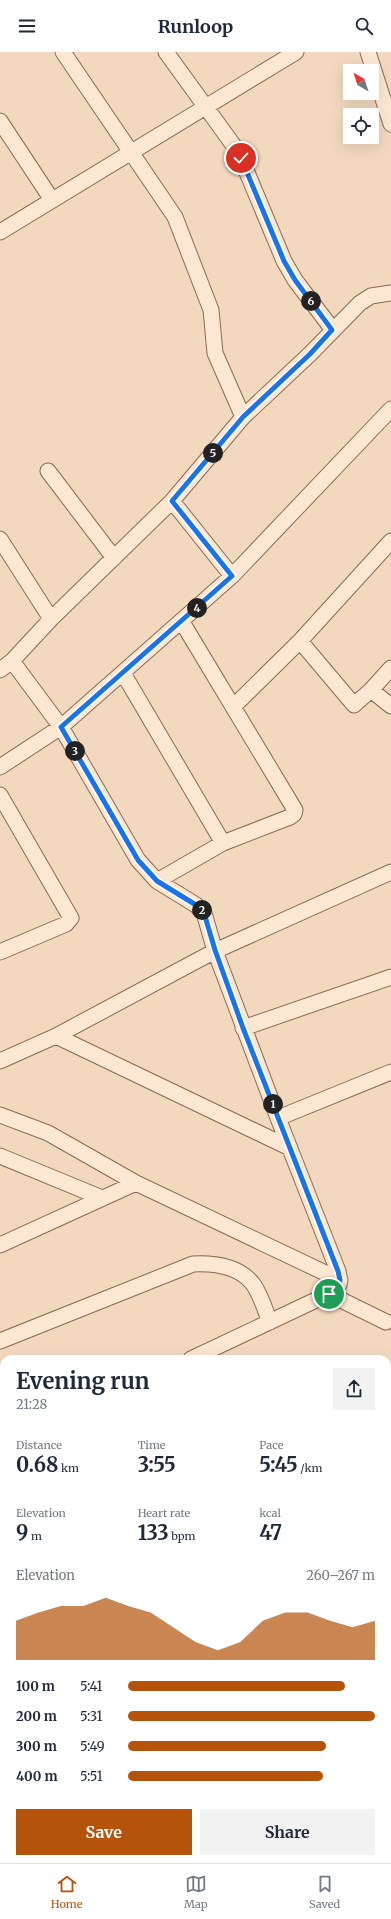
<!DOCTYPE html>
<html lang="en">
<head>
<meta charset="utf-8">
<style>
  :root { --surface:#fff; --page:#f2f2f3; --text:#1f2937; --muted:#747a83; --line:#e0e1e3; --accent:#b45309 }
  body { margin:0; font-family:Merriweather,serif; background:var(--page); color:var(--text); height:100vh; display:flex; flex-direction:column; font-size:15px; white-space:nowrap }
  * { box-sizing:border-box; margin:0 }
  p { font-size:13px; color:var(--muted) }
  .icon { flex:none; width:22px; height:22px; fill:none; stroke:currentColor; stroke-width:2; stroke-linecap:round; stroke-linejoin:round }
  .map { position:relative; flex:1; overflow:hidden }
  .side { position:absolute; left:0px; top:1303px; width:391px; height:508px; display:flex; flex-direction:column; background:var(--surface); border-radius:12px 12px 0 0; box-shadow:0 4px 16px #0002 }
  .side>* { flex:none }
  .needle { width:26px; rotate:321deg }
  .buttons { position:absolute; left:343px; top:12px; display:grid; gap:8px }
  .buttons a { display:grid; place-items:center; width:36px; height:36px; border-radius:0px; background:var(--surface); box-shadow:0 4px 16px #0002; font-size:20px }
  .pin { position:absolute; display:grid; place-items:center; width:34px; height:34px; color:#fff; margin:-17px; border:2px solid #fff; border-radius:50%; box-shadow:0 1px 4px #0007 }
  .km { position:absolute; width:20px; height:20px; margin:-10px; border-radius:50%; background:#222; color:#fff; font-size:11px; line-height:20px; text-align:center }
  .round { display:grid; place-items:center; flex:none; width:42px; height:42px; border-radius:0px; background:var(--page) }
  .summary { display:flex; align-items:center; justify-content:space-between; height:68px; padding:0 16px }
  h1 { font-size:22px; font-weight:700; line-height:30px }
  .metrics { display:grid; grid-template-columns:repeat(3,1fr); gap:6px; height:68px; padding:4px 16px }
  .metrics div { display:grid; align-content:center }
  .metrics b { font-size:20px; font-weight:700 }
  .metrics small { font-size:11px; font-weight:400 }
  .metrics p { font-size:11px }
  .chart { height:112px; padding:8px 16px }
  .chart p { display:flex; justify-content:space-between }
  .chart svg { width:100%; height:72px; margin-top:4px; fill:var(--accent); opacity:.7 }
  .action { display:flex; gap:8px; margin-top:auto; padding:8px 16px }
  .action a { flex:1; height:46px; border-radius:0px; background:var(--accent); color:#fff; font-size:16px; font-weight:700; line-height:46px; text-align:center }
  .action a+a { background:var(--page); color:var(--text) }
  ul { padding:0 16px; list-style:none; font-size:13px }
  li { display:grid; grid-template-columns:64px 48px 1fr; align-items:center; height:30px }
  li i { height:10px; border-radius:5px; background:var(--accent) }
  header { display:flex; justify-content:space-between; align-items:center; height:52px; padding:0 16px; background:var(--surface); font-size:18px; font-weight:700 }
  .tabs { display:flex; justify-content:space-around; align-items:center; height:56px; border-top:1px solid var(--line); background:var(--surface); font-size:11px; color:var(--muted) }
  .tabs a { display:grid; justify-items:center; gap:2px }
  .tabs .on { color:var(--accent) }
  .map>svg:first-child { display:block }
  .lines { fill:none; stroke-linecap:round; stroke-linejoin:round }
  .street-casing { stroke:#8c6855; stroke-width:17 }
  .street { stroke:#fce8d2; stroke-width:15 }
  .route-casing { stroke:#fff; stroke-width:8 }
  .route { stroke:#1a73e8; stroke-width:5 }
</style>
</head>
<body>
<header><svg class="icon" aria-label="menu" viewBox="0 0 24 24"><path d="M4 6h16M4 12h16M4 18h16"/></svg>Runloop<svg class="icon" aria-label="search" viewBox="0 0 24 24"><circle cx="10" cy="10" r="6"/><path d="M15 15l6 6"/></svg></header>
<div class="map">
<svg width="391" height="1811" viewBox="0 0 391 1811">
  <rect width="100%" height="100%" fill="#f2d9be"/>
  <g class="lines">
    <g class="street-casing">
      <path id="street" d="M63 0 175 165 211 258 215 301 243 365
        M166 0 234 94 241 106 284 209 295 228 333 278
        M368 0 391 72
        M0 69 52 148
        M0 180 296 0
        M48 419 114 506
        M172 449 232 524
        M0 487 51 567
        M300 589 354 653 371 638 391 616
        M12 609 61 675 138 808 157 829 196 853 204 861 215 899 278 1066 391 1020
        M0 618 12 609 51 567 172 449 243 365 310 302 360 251 371 244 391 241
        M123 621 223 791
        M371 638 391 654
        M234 654 300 589 391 489
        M0 715 61 675 232 524 391 357
        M0 743 71 866 66 872 0 900
        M157 829 223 791 290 765 294 762 295 758 182 570
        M243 976 391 925
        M56 984 290 1096
        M0 1009 56 984 215 899 391 820
        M0 1063 48 1081 136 1131 340 1228
        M0 1104 102 1146
        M0 1193 136 1131
        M329 1242 386 1270
        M0 1289 193 1212C214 1211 239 1214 253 1232 261 1243 265 1258 270 1270
        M191 1307 335 1239C341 1233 340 1227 338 1219L278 1066
        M387 1338 391 1336
        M0 1395 4 1393
        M0 1686 4 1683
        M0 1754 4 1760
        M0 1803 3 1804
        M37 1807 42 1811
        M202 1807 204 1811
        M140 1811 147 1807"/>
    </g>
    <use href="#street" class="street"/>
  </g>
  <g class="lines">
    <g class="route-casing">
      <path id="route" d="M241 106 284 209 295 228 332 278 310 302 243 365 172 449 232 524 61 675 138 808 157 829 196 853 204 861 215 898 243 976 338 1219 340 1228 339 1235 329 1242"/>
    </g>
    <use href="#route" class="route"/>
  </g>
</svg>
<div class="buttons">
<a><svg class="needle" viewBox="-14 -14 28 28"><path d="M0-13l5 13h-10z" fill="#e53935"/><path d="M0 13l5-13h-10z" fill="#747a83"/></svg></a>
<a><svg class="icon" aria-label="locate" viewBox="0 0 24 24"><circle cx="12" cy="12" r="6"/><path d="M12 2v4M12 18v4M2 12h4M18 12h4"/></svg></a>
</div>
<div class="pin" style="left:329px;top:1242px;background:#1e9e55"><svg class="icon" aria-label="arrive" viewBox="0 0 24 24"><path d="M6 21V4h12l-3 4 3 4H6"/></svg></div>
<div class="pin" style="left:241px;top:106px;background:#d93025"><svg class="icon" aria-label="check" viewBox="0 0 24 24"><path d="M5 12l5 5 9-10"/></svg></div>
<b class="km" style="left:273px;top:1052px">1</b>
<b class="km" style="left:202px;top:858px">2</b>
<b class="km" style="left:75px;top:699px">3</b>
<b class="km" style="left:197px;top:556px">4</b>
<b class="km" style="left:213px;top:401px">5</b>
<b class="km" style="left:311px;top:249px">6</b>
<section class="side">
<div class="summary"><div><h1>Evening run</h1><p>21:28</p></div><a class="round"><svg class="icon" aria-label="share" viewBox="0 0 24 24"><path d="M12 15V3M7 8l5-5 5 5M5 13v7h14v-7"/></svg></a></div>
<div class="metrics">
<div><p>Distance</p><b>0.68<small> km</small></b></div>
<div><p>Time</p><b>3:55</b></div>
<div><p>Pace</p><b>5:45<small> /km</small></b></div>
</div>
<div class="metrics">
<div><p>Elevation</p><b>9<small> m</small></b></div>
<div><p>Heart rate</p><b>133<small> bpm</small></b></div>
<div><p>kcal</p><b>47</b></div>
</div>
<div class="chart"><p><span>Elevation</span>260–267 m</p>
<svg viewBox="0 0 160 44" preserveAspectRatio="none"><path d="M0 44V20L10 15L20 11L30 11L40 6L50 11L60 15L70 24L80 33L90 38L100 33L110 20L120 15L130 15L140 20L150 24L160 20V44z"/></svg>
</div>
<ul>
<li><b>100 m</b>5:41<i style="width:88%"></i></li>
<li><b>200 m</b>5:31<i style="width:100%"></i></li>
<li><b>300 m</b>5:49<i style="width:80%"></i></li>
<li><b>400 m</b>5:51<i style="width:79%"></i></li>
</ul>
<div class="action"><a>Save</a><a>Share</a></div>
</section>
</div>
<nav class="tabs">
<a class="on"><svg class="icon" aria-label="home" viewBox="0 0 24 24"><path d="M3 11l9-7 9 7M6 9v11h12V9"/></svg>Home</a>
<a><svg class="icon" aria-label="map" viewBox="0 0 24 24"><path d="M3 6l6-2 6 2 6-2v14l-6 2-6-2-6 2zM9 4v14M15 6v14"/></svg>Map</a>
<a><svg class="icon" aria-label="saved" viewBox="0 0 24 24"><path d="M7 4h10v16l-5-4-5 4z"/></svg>Saved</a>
</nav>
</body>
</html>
